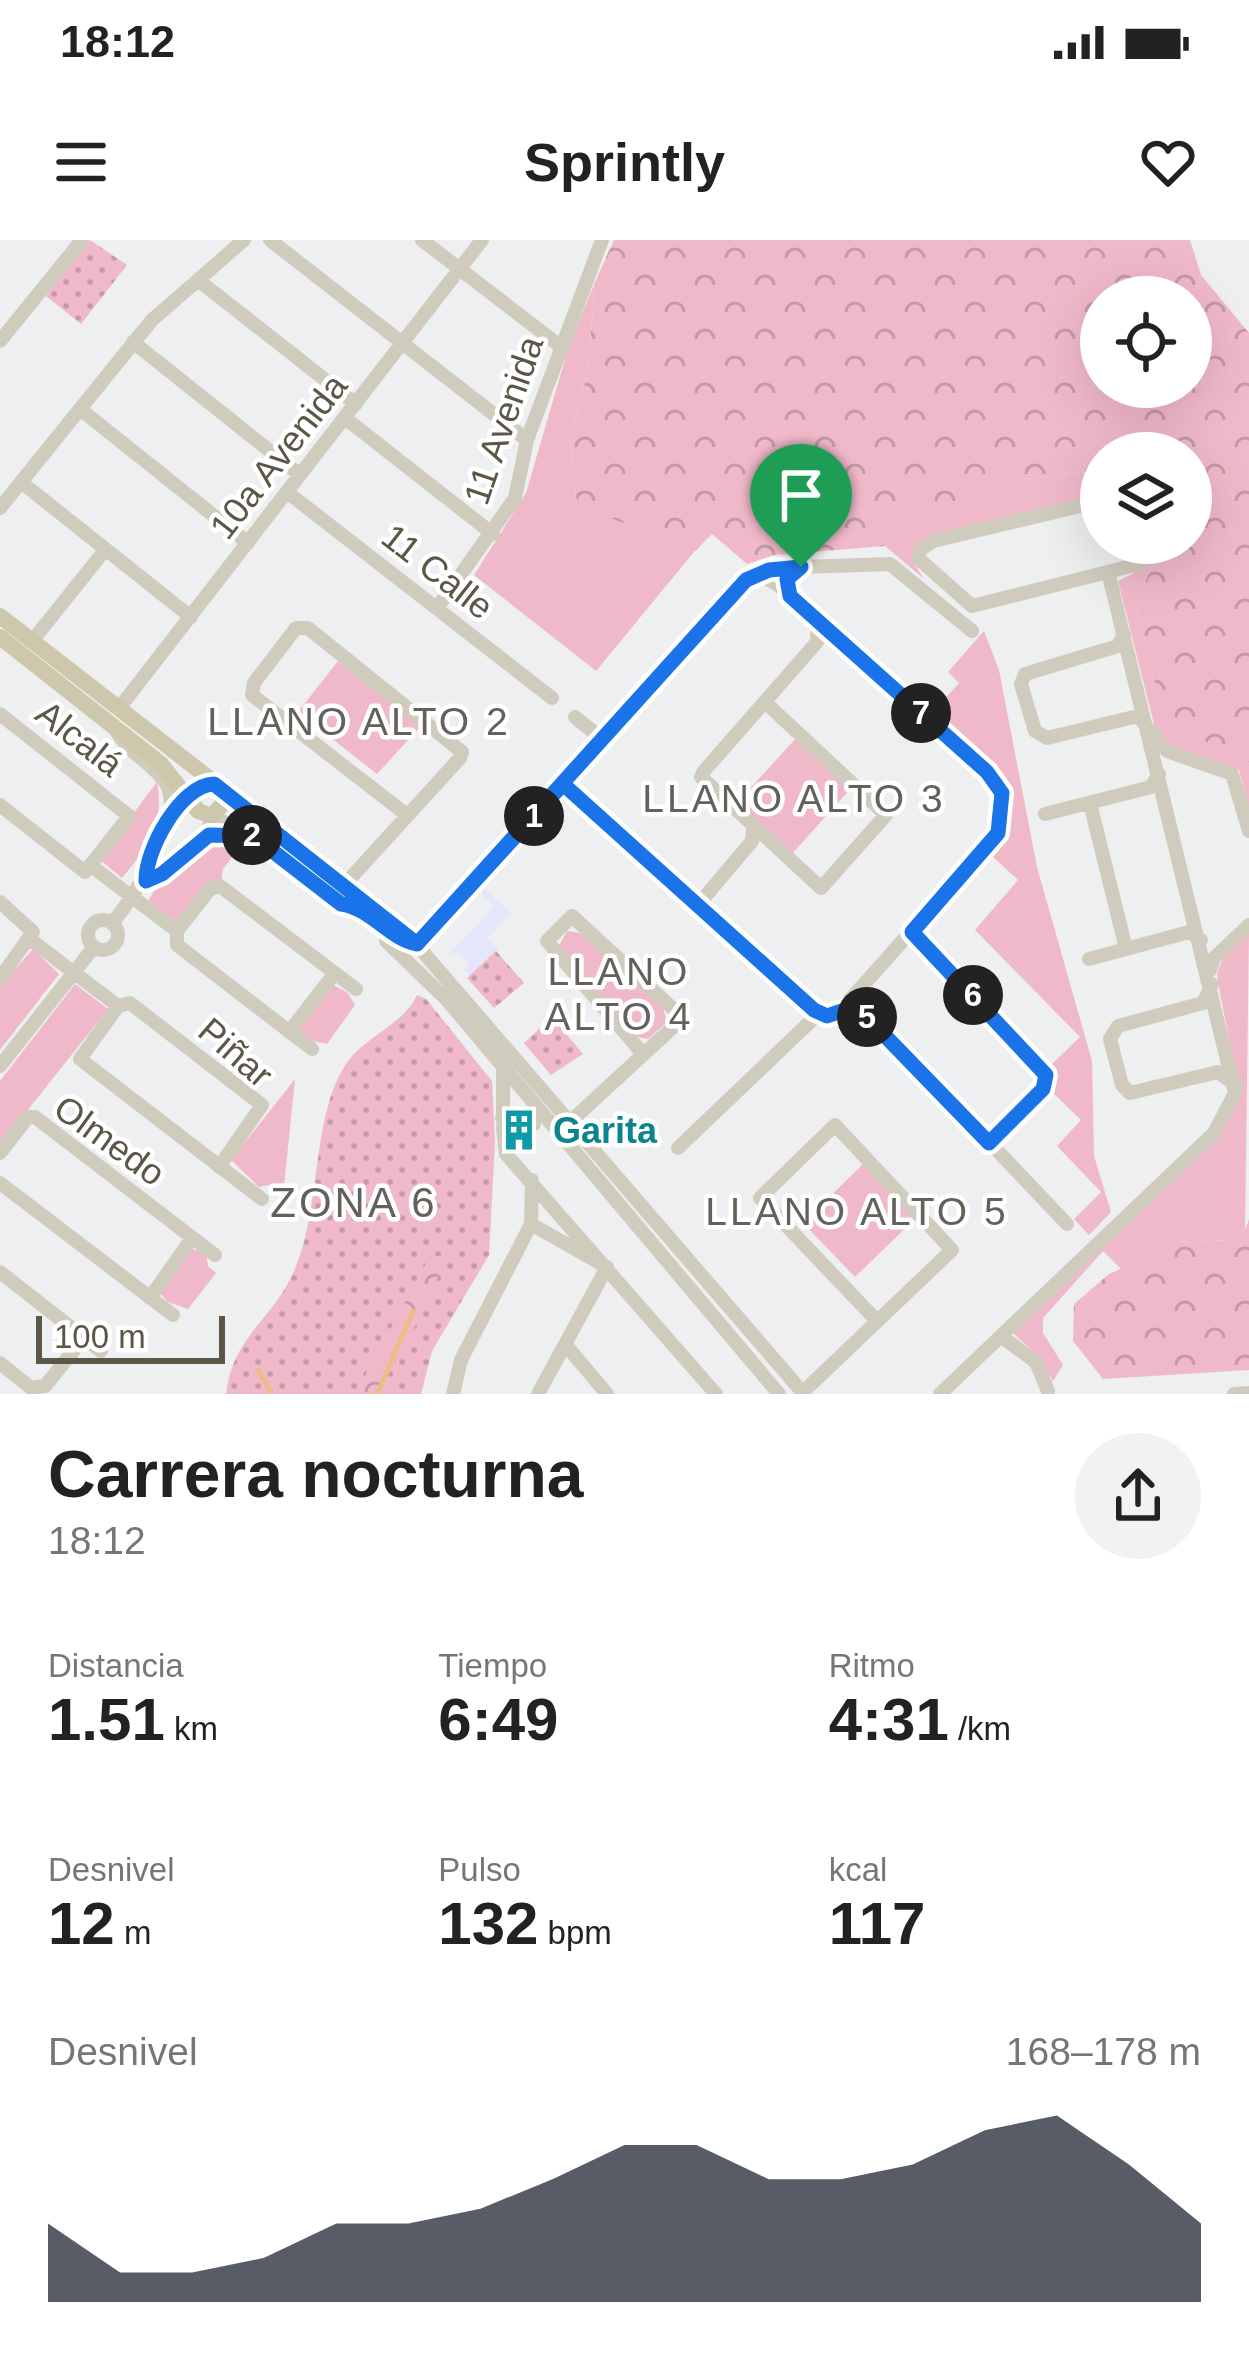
<!DOCTYPE html>
<html lang="es">
<head>
<meta charset="utf-8">
<style>
  :root { --surface:#fff; --page:#f2f2f2; --text:#222; --muted:#767676; --accent:#111827 }
  body { margin:0; font-family:Helvetica,sans-serif; background:var(--page); color:var(--text); height:100vh; display:flex; flex-direction:column; font-size:45px; white-space:nowrap }
  * { box-sizing:border-box; margin:0 }
  p { font-size:39px; color:var(--muted) }
  .icon { flex:none; width:66px; height:66px; fill:none; stroke:currentColor; stroke-width:2; stroke-linecap:round; stroke-linejoin:round }
  .map { position:relative; height:1154px; overflow:hidden }
  .details { display:flex; flex-direction:column; background:var(--surface); flex:1 }
  .details>* { flex:none }
  .controls { position:absolute; left:1080px; top:36px; display:grid; gap:24px }
  .controls a { display:grid; place-items:center; width:132px; height:132px; border-radius:50%; background:var(--surface); box-shadow:0 12px 48px #0002; font-size:60px }
  .scale { position:absolute; left:36px; bottom:30px; width:189px; box-sizing:border-box; padding-left:12px; border:6px solid #5b5645; border-top:0; font-size:33px; line-height:42px; white-space:nowrap; color:#5b5645; -webkit-text-stroke:9px #fff; paint-order:stroke }
  .pin { position:absolute; display:grid; place-items:center; width:102px; height:102px; color:#fff; margin:-123px -51px; border-radius:50% 50% 50% 0; rotate:-45deg; box-shadow:0 0 12px #0007 }
  .pin .icon { rotate:45deg }
  .km { position:absolute; width:60px; height:60px; margin:-30px; border-radius:50%; background:#222; color:#fff; font-size:33px; line-height:60px; text-align:center }
  .round { display:grid; place-items:center; flex:none; width:126px; height:126px; border-radius:63px; background:var(--page) }
  .headline { display:flex; align-items:center; justify-content:space-between; height:204px; padding:0 48px }
  h1 { font-size:66px; font-weight:600; line-height:90px }
  .metrics { display:grid; grid-template-columns:repeat(3,1fr); gap:18px; height:204px; padding:12px 48px }
  .metrics div { display:grid; align-content:center }
  .metrics b { font-size:60px; font-weight:600 }
  .metrics small { font-size:33px; font-weight:400 }
  .metrics p { font-size:33px }
  .chart { height:336px; padding:24px 48px }
  .chart p { display:flex; justify-content:space-between }
  .chart svg { width:100%; height:216px; margin-top:12px; fill:var(--accent); opacity:.7 }
  .status { display:flex; justify-content:space-between; align-items:center; height:84px; padding:0 60px; background:var(--surface); direction:ltr }
  .status svg { height:33px; fill:currentColor }
  header { display:flex; justify-content:space-between; align-items:center; height:156px; padding:0 48px; background:var(--surface); font-size:54px; font-weight:600 }
  .map>svg:first-child { display:block }
  .commercial { fill:#e5e5fc }
  .grass { fill:url(#grass-dots) }
  .forest { fill:url(#forest-crowns); fill-rule:evenodd }
  .park { fill:#f0b9c9 }
  .lines { fill:none; stroke-linecap:round; stroke-linejoin:round }
  .stream { stroke:#eebc85; stroke-width:4.5 }
  .minor-tunnel { stroke:#c8c9c5; stroke-width:14; stroke-dasharray:14 7; stroke-linecap:butt }
  .minor { stroke:#d0ccbd; stroke-width:14 }
  .major { stroke:#cdc7ac; stroke-width:16 }
  .route-casing { stroke:#fff; stroke-width:24 }
  .route { stroke:#1a73e8; stroke-width:15 }
  .labels { text-anchor:middle; stroke-width:9; stroke-linejoin:round; paint-order:stroke }
  .street-label { font-size:36px; fill:#5b5645; stroke:#fff }
  .culture-label { font-size:36px; font-weight:bold; fill:#0d838f; stroke:#fff; text-anchor:start }
  .neighbourhood-label { font-size:39px; letter-spacing:3px; fill:#62615a; stroke:#fff }
  .quarter-label { font-size:42px; letter-spacing:3px; fill:#62615a; stroke:#fff }
</style>
</head>
<body>
<div class="status"><b>18:12</b><svg viewBox="0 0 49 12"><path d="M0 12V9h3v3zM5 12V6h3v6zM10 12V3h3v9zM15 12V0h3v12zM26 1h20v11H26zM47 4h2v5h-2z"/></svg></div>
<header><svg class="icon" aria-label="menu" viewBox="0 0 24 24"><path d="M4 6h16M4 12h16M4 18h16"/></svg>Sprintly<svg class="icon" aria-label="heart" viewBox="0 0 24 24"><path d="M12 20l-8-8c-3-5 5-10 8-4 3-6 11-1 8 4z"/></svg></header>
<div class="map">
<svg width="1249" height="1154" viewBox="0 0 1249 1154">
  <defs>
    <pattern id="grass-dots" width="8" height="8" patternUnits="userSpaceOnUse" patternTransform="scale(3)"><rect width="8" height="8" fill="#f0b9c9"/><path d="M2 2h.1M6 6h.1" fill="none" stroke="#c599a5" stroke-width="1.8" stroke-linecap="round"/></pattern>
    <pattern id="forest-crowns" width="20" height="18" patternUnits="userSpaceOnUse" patternTransform="scale(3)"><rect width="20" height="18" fill="#f0b9c9"/><path d="M2 6a3 3 0 1 1 6 0M12 15a3 3 0 1 1 6 0" fill="none" stroke="#c599a5"/></pattern>
  </defs>
  <rect width="100%" height="100%" fill="#edeff0"/>
  <path class="commercial" d="M484 649 511 672 488 698 498 710 470 735 465 730 469 724 457 712 448 716 494 666 481 653Z"/>
  <path class="grass" d="M90 0 127 25 81 84 46 56Z
    M496 711 524 743 494 768 467 738Z
    M417 755 426 759 492 841 495 903 489 1015 432 1111 421 1154H226C234 1093 273 1081 295 1029 322 965 311 877 346 824 365 796 403 785 417 755Z
    M552 777 583 814 551 835 524 803Z"/>
  <path class="forest" d="M614 0H1190L1201 35 1249 93V522L1202 500 1162 471 1135 365 1162 303H1191V213H1101V231L1023 239 880 286 885 306 774 315 747 324 712 294 694 312 577 265 570 200 588 129 595 42ZM1101 57H1191V147H1101Z
    M1249 979V1130L1103 1139 1073 1101 1074 1064 1109 1034 1179 1003 1228 1000 1245 990Z
    M430 1016H444C431 1069 401 1106 379 1154H355Z"/>
  <path class="park" d="M595 42 588 129 570 200 577 264 694 312 596 431 474 335 526 253 568 109Z
    M1101 231V255L919 302 912 319 923 338 885 306 879 286 1023 239Z
    M1153 303H1162L1135 365 1162 470 1202 500 1249 522V569L1239 530 1174 510 1156 492 1118 341 1144 328Z
    M984 391 999 430 1037 627 1092 821 1094 916 1111 972 1089 995 1074 979 1101 952 1057 906 1081 880 1050 850V826L1080 797 975 690 1018 640 990 614C1042 548 978 515 931 474L959 443 948 432Z
    M338 421 422 485 377 534 298 472Z
    M797 497 852 547 792 614 736 564Z
    M157 542C165 583 148 607 122 638L99 619Z
    M221 602 240 607 223 629 221 643 176 681 148 662C159 638 193 606 221 602Z
    M567 691 580 693 663 768 667 782 648 799 638 797 559 706Z
    M1249 692 1245 990 1228 1000 1179 1003 1121 1029 1103 1011 1043 1078V1093L1063 1125 1053 1141 1037 1115 1013 1093 1218 899C1249 846 1225 795 1217 734L1223 717Z
    M33 709 59 734 0 810V746Z
    M75 744 108 769 0 905V841Z
    M333 745 347 752 355 765 327 804 308 800 298 790Z
    M295 839 284 946 279 952 269 945 259 947 231 920Z
    M863 924 916 978 855 1037 803 983Z
    M192 1009 206 1013 208 1026 216 1033 188 1069 168 1062 160 1053Z"/>
  <g class="lines">
    <path class="stream" d="M258 1130 272 1154
      M377 1154 413 1071"/>
    <path class="minor-tunnel" d="M519 895 524 891"/>
    <path class="minor" d="M270 0 527 200
      M422 0 560 106
      M198 40 356 164
      M0 101 82 0
      M133 102 300 235
      M80 169 248 303
      M345 178 493 294
      M21 242 191 377
      M287 252 552 458
      M1101 261 933 301 920 310 919 319 972 366 1139 324 1148 303
      M0 268 152 80 244 0
      M790 356 787 339 801 327 890 324 972 391
      M437 368 515 258 527 200 602 0
      M1124 394 1118 406 1025 434 1021 444 1035 491 1047 498 1138 476 1167 511 1232 534 1249 591
      M33 400 105 310
      M765 462 886 575 821 648 701 537 704 531 817 402 818 382
      M120 467 482 0
      M0 474 129 576 85 632 0 565
      M575 477 602 499
      M1090 563 1126 709
      M194 566 198 547 219 546 417 705 804 1154
      M1045 574 1151 547 1159 534
      M90 625 177 691V705L312 809
      M146 641C168 636 185 612 204 600L212 576 267 605 345 668
      M346 643 460 518 462 512 308 388H296L254 443 252 455 407 575
      M0 662 33 692 0 738
      M341 664C371 668 388 698 417 705L741 345 759 334 778 345 987 532C1007 553 1009 578 991 602L840 771 827 776 563 544
      M698 665 752 601 753 589
      M88 695a15 15 0 1 1 30 0a15 15 0 1 1-30 0Z
      M112 684C133 657 188 576 165 542 150 520 127 514 115 488
      M177 691 210 649 220 646 356 749
      M31 700 118 766 130 763 262 865 219 927
      M386 701 447 760 779 1154
      M1089 719 1189 692 1201 700
      M1210 730 1214 718 1249 685
      M1212 744 1203 763 1118 786 1110 799 1122 845 1130 853 1218 832 1236 845
      M118 766 80 819 262 959
      M842 771H860L990 903 1043 849 1047 840 1040 826 912 692
      M289 792 335 733
      M0 826 94 707
      M502 878 522 876 534 884
      M571 881 683 778 572 676 547 701 643 814
      M503 882V827
      M503 888 506 914 716 1154
      M990 903 1067 984
      M678 908 812 780 823 775
      M0 913 28 877H35L215 1015
      M0 943 173 1075
      M531 984 607 1027 538 1154
      M0 1032 101 1111
      M150 1058 192 998
      M1002 1097 1036 1122 1048 1151
      M565 1104 607 1154
      M0 1123 31 1148 45 1146 84 1098
      M803 1152 952 1010 835 885 760 958 877 1081
      M453 1154 461 1120 531 984 532 940
      M940 1154 1214 893 1235 853 1109 336
      M1234 1154 1249 1153"/>
    <path class="major" d="M0 376 219 546 226 560 212 576 198 571 161 524 0 397"/>
  </g>
  <g class="lines">
    <g class="route-casing">
      <path id="route" d="M801 327 769 330 746 340 417 704C388 698 371 668 341 664L253 596 209 595 162 634 146 641C145 611 180 545 214 544L417 704 563 544 814 770 827 776 850 768 860 770 989 903 1043 849 1046 835 912 692 998 593 1002 553 987 532 790 356 787 339 801 327"/>
    </g>
    <use href="#route" class="route"/>
  </g>
  <defs>
    <g id="building-bare" transform="scale(3.24)"><path d="M-4-6H4V6H1V3H-1V6H-4ZM-2.5-4.3h1.7v1.8h-1.7ZM.8-4.3h1.7v1.8H.8ZM-2.5-1h1.7V.8h-1.7ZM.8-1h1.7V.8H.8Z" fill="#0f9aa8" stroke="#fff" stroke-width="2.5" paint-order="stroke"/></g>
  </defs>
  <g fill-rule="evenodd">
    <use href="#building-bare" x="519" y="890"/>
  </g>
  <g class="labels">
    <g class="street-label">
      <text transform="translate(503 180) rotate(-71)" y="13">11 Avenida</text>
      <text transform="translate(278 216) rotate(-52)" y="13">10a Avenida</text>
      <text transform="translate(438 331) rotate(38)" y="13">11 Calle</text>
      <text transform="translate(80 498) rotate(38)" y="13">Alcalá</text>
      <text transform="translate(236 812) rotate(41)" y="13">Piñar</text>
      <text transform="translate(110 900) rotate(36)" y="13">Olmedo</text>
    </g>
    <g class="culture-label">
      <text x="553" y="903">Garita</text>
    </g>
    <g class="neighbourhood-label">
      <text x="359" y="495">LLANO ALTO 2</text>
      <text x="794" y="572">LLANO ALTO 3</text>
      <text x="619" y="745">LLANO<tspan x="619" dy="45">ALTO 4</tspan></text>
      <text x="857" y="985">LLANO ALTO 5</text>
    </g>
    <g class="quarter-label">
      <text x="354" y="977">ZONA 6</text>
    </g>
  </g>
</svg>
<div class="controls">
<a><svg class="icon" aria-label="locate" viewBox="0 0 24 24"><circle cx="12" cy="12" r="6"/><path d="M12 2v4M12 18v4M2 12h4M18 12h4"/></svg></a>
<a><svg class="icon" aria-label="layers" viewBox="0 0 24 24"><path d="M12 4l9 5-9 5-9-5zM3 14l9 5 9-5"/></svg></a>
</div>
<div class="scale">100 m</div>
<div class="pin" style="left:801px;top:327px;background:#1e9e55"><svg class="icon" aria-label="arrive" viewBox="0 0 24 24"><path d="M6 21V4h12l-3 4 3 4H6"/></svg></div>
<b class="km" style="left:534px;top:576px">1</b>
<b class="km" style="left:252px;top:595px">2</b>
<b class="km" style="left:867px;top:777px">5</b>
<b class="km" style="left:973px;top:755px">6</b>
<b class="km" style="left:921px;top:473px">7</b>
</div>
<section class="details">
<div class="headline"><div><h1>Carrera nocturna</h1><p>18:12</p></div><a class="round"><svg class="icon" aria-label="share" viewBox="0 0 24 24"><path d="M12 15V3M7 8l5-5 5 5M5 13v7h14v-7"/></svg></a></div>
<div class="metrics">
<div><p>Distancia</p><b>1.51<small> km</small></b></div>
<div><p>Tiempo</p><b>6:49</b></div>
<div><p>Ritmo</p><b>4:31<small> /km</small></b></div>
</div>
<div class="metrics">
<div><p>Desnivel</p><b>12<small> m</small></b></div>
<div><p>Pulso</p><b>132<small> bpm</small></b></div>
<div><p>kcal</p><b>117</b></div>
</div>
<div class="chart"><p><span>Desnivel</span>168–178 m</p>
<svg viewBox="0 0 160 44" preserveAspectRatio="none"><path d="M0 44V28L10 38L20 38L30 35L40 28L50 28L60 25L70 19L80 12L90 12L100 19L110 19L120 16L130 9L140 6L150 16L160 28V44z"/></svg>
</div>
</section>
</body>
</html>
